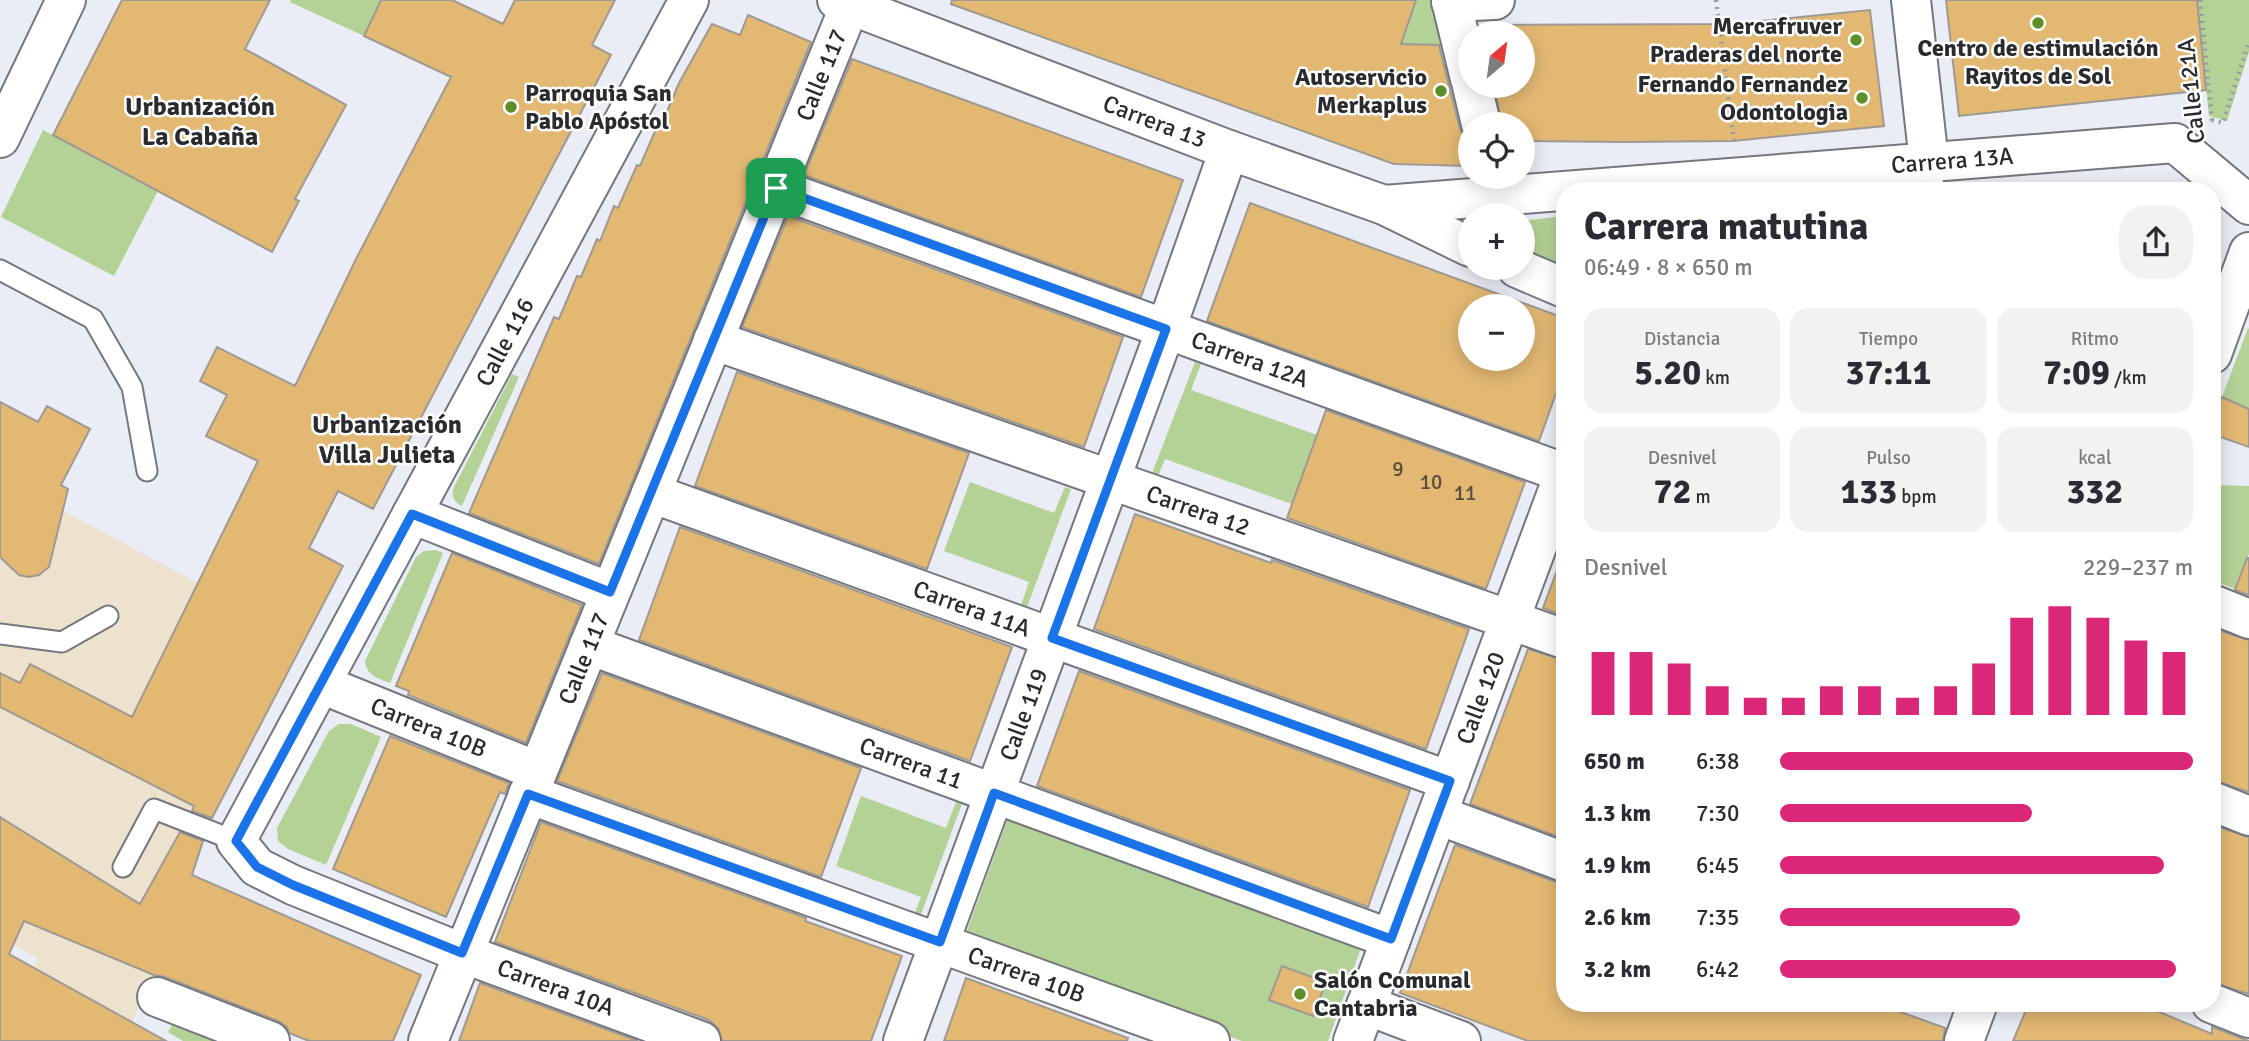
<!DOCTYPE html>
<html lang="es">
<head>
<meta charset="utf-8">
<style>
  :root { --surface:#fff; --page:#f2f2f3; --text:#2b2b33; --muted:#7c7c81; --accent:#db2777 }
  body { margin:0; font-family:Signika,sans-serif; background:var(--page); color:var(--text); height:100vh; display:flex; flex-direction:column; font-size:26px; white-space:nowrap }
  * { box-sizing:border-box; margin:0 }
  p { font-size:23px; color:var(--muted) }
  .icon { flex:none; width:38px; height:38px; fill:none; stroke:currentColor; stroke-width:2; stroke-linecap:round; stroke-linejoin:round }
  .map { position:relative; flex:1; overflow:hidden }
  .drawer { position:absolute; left:1556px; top:182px; width:665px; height:830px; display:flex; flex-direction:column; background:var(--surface); border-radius:28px; box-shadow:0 4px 18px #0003 }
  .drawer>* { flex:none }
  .needle { width:46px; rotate:29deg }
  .tools { position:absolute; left:1458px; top:21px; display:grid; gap:14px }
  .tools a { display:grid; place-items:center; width:77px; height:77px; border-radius:50%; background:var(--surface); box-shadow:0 4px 18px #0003; font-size:35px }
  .pin { position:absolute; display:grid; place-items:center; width:60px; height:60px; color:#fff; margin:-30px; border-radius:14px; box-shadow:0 4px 10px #0006 }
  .round { display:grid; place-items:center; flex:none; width:74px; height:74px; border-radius:28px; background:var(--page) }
  .head { display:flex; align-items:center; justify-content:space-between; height:119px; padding:0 28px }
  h1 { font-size:38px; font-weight:700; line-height:52px }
  .figures { display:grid; grid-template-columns:repeat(3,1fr); gap:10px; height:119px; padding:7px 28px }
  .figures div { display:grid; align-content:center; border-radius:18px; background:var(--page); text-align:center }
  .figures b { font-size:35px; font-weight:700 }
  .figures small { font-size:19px; font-weight:400 }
  .figures p { font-size:19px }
  .chart { height:196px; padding:14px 28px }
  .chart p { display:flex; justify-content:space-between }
  .chart svg { width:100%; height:126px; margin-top:7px; stroke:var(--accent); stroke-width:6 }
  ul { padding:0 28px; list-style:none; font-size:23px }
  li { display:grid; grid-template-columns:112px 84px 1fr; align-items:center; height:52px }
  li i { height:18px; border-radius:9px; background:var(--accent) }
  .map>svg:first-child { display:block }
  .industrial { fill:#ece2cd }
  .green { fill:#b4d196 }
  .building { fill:#e3b873; stroke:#9e9a93; stroke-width:2; fill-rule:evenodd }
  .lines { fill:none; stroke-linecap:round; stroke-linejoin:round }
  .lane-casing { stroke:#74777e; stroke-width:23 }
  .street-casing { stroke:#74777e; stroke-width:42 }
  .path { stroke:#989ba0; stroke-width:4.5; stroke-dasharray:2 5; stroke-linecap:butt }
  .lane { stroke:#fff; stroke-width:19 }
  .street { stroke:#fff; stroke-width:38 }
  .route-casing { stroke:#fff; stroke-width:14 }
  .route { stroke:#1a73e8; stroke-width:9 }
  .poi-dot { fill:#5d8f26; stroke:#fff; stroke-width:2.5 }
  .labels { text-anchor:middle; stroke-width:5; stroke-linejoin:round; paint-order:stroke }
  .number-label { font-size:21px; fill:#584e3f }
  .poi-label { font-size:24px; font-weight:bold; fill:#2a2b2e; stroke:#fff; text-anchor:end }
  .street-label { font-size:24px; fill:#2a2b2e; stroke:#fff }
  .neighbourhood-label { font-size:26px; font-weight:bold; fill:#2a2b2e; stroke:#fff }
</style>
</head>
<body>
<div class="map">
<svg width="2249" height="1041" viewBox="0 0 2249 1041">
  <rect width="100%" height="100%" fill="#eaedf5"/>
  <path class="industrial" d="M0 477 198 583 109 762 212 816 175 924 124 1041 0 1023 38 959 0 936Z"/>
  <path class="green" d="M291 0H381L364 36 290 2Z
    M1416 0H1444L1448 45H1439L1391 70Z
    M2197 0H2249V52L2227 121 2209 116Z
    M43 130 158 191 114 276 1 217Z
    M1564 216V277L1523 259 1522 221Z
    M2248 328 2249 329V409L2222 397Z
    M1195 362 1201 364 1191 390 1317 435 1292 504 1165 459 1155 484 1149 481Z
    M512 374 519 377 462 506C454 502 452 498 453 489Z
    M970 482 1054 513 1065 487 1071 489 1026 610 1020 608 1029 582 944 551Z
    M2212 485 2249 486V554L2235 589 2212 580Z
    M436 550 443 553 390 683C377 678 367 676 365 661L416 557 424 551Z
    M339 724H351L381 737 326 865 288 849 278 841 277 828 329 731Z
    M861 796 946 828 956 802 962 804 917 925 911 922 921 897 836 866Z
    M1008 818 1361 948 1328 1041H1242L964 939Z
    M174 1021 226 1041H183L168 1032Z"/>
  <path class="building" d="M122 0H270L245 49 346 105 295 199 299 201 272 252 53 135Z
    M381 0H452L503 24 515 0H615L592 45 611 55 373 509 338 491 309 548 343 566 212 818 192 811 194 806 0 707V673L20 683 30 664 132 717 258 461 206 436 227 395 200 381 217 347 295 386 356 259 451 77 364 36Z
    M952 0H1416L1401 44 1439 45 1460 129 1465 138 1470 142V166L1394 164 951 4Z
    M1946 0H2197L2206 90 1959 116Z
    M1870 10 1884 126 1733 141 1624 142 1522 141V124H1502L1494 86H1522V33H1491V25L1731 24Z
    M748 15 811 42 599 564 469 513 554 317 559 319 577 276 581 277 597 239 600 241 614 206 618 208 637 165 640 166 659 122 662 123 679 83 712 24 740 35Z
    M852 59 1183 180 1141 297 804 175Z
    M1250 203 1564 318V371L1539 441 1207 321ZM1470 306H1522V359H1470Z
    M788 216 1123 337 1084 447 742 327Z
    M737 372 969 453 927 569 695 486Z
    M2222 397 2249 409V447L2212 434V424Z
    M0 402 38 422 47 406 90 429 61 485 68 489 49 567 39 575 29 577 19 575 0 557Z
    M1326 410 1525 482 1486 589 1287 518Z
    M1135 514 1271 563 1272 560 1469 629 1426 749 1094 629Z
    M680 527 1012 647 970 761 639 640Z
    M452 553 582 605 526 743 408 695 409 691 396 686Z
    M2247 558H2249V595L2235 590Z
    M1561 560 1564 561V616L1543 608Z
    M2212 628 2249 640V792L2212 780Z
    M1528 649 1564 660V839L1470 804Z
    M1079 671 1410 790 1368 907 1037 786Z
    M602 673 861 768 821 877 557 781Z
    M390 736 509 783 505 794 500 792 446 917 333 869Z
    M0 817 140 904 180 832 203 841 192 875 421 975 393 1041H309L289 1033 287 1027 278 1021 165 977 154 975 24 921 9 954 166 1041H0Z
    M541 822 806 918 805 921 902 956 871 1041H722L718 1028 709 1020 495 942Z
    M2212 825 2249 837V994L2212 982Z
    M1455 845 1556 882 1564 883V1003H1876L1945 1028 1943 1041H1528L1400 993Z
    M1282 966 1326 982 1313 1016 1269 1000Z
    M966 978 1128 1038 1127 1041H944Z
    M480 983 638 1041H459Z
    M2029 1003H2138L2212 1034V1027L2249 1041H2013Z"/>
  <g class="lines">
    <g class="lane-casing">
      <path id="lane" d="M1929 162 1935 191
        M0 270 93 319 132 387 147 471
        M0 634 62 642 108 616
        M123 867 154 809 236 841"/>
    </g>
    <g class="street-casing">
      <g id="street">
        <path id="s1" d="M689 0 236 841 257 867 293 885 462 953 701 1041"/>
        <path id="s2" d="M837 0 1229 150 1384 205 1470 247"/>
        <path d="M1451 0 1470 79"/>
        <path d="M1911 0 1929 162"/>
        <path d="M1451 2 1495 0"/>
        <path d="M1472 86 1481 124"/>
        <path d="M0 138 66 0"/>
        <path id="s3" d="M776 188 1564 473"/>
        <path id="s4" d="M1384 205 2175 143 2249 205"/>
        <path d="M1517 268 1564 288"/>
        <path id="s5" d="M713 340 1564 639"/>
        <path d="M2212 354 2249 252"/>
        <path id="s6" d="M651 493 1450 781"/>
        <path d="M412 514 610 592"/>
        <path d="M2212 604 2249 619"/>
        <path id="s7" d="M589 645 1391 939"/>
        <path id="s8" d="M321 684 537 771"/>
        <path id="s9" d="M528 794 1210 1041"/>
        <path d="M2212 801 2249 816"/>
        <path d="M1438 815 1564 862"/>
        <path d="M157 997 270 1041"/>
        <path d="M2211 1003 2249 1018"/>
        <path d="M1366 1005 1461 1041"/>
        <path id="s10" d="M428 1041 850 5"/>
        <path id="s11" d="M903 1041 1166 329 1229 150"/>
        <path id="s12" d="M1353 1041 1564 474"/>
        <path d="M1964 1041 1978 1003"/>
      </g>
    </g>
    <path class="path" d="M1716 0 1734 141
      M2200 0 2212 121
      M2212 120 2223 123 2249 42"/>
    <use href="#lane" class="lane"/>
    <use href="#street" class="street"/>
  </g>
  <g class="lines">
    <g class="route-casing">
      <path id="route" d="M776 188 1166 329 1052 638 1450 781 1391 939 994 793 940 942 528 794 462 953 293 885 257 867 236 841 412 514 610 592Z"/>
    </g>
    <use href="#route" class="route"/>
  </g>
  <g class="poi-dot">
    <circle cx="2038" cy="23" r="7"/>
    <circle cx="1856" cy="40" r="7"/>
    <circle cx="1441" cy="91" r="7"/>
    <circle cx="1862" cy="98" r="7"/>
    <circle cx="511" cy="107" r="7"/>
    <circle cx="1300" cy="994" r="7"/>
  </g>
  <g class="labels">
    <g class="number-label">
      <text x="1398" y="476">9</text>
      <text x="1431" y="489">10</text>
      <text x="1465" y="500">11</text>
    </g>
    <g class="poi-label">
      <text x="1842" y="34">Mercafruver<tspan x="1842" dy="28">Praderas del norte</tspan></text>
      <text x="2038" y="56" text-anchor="middle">Centro de estimulación<tspan x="2038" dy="28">Rayitos de Sol</tspan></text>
      <text x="1427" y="85">Autoservicio<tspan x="1427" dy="28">Merkaplus</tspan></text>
      <text x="1848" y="92">Fernando Fernandez<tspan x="1848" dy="28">Odontologia</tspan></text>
      <text x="525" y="101" text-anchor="start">Parroquia San<tspan x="525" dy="28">Pablo Apóstol</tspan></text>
      <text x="1314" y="988" text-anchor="start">Salón Comunal<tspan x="1314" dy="28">Cantabria</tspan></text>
    </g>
    <g class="street-label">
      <text dy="8" stroke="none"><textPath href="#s10" startOffset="1043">Calle 117</textPath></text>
      <text transform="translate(2191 91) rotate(-96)" y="8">Calle121A</text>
      <text dy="8" stroke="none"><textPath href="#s2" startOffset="340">Carrera 13</textPath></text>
      <text dy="8" stroke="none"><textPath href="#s4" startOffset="570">Carrera 13A</textPath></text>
      <text transform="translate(505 342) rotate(-62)" y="8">Calle 116</text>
      <text dy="8" stroke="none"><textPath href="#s3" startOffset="504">Carrera 12A</textPath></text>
      <text dy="8" stroke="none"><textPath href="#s5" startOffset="514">Carrera 12</textPath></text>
      <text dy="8" stroke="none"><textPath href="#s6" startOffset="341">Carrera 11A</textPath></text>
      <text dy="8" stroke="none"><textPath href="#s10" startOffset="413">Calle 117</textPath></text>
      <text dy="8" stroke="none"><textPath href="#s12" startOffset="366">Calle 120</textPath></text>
      <text dy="8" stroke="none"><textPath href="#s11" startOffset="348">Calle 119</textPath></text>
      <text dy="8" stroke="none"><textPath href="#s8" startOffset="116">Carrera 10B</textPath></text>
      <text dy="8" stroke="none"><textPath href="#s7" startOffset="343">Carrera 11</textPath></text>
      <text dy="8" stroke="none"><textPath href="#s9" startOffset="530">Carrera 10B</textPath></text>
      <text dy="8" stroke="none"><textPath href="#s1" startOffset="1311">Carrera 10A</textPath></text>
    </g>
    <g class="neighbourhood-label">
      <text x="200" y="115">Urbanización<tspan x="200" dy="30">La Cabaña</tspan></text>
      <text x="387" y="433">Urbanización<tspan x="387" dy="30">Villa Julieta</tspan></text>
    </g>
  </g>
</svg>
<div class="tools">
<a><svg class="needle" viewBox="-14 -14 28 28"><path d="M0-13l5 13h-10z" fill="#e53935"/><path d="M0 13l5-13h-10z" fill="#7c7c81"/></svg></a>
<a><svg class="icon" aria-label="locate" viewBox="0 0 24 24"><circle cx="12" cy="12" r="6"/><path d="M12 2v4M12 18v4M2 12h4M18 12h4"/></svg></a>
<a>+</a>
<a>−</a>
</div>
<div class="pin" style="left:776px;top:188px;background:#1e9e55"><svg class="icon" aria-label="arrive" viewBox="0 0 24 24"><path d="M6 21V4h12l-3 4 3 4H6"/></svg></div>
<section class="drawer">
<div class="head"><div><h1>Carrera matutina</h1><p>06:49 · 8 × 650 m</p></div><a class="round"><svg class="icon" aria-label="share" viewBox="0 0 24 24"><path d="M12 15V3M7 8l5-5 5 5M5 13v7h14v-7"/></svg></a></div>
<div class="figures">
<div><p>Distancia</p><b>5.20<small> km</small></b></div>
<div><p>Tiempo</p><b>37:11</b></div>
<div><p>Ritmo</p><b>7:09<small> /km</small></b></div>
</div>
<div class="figures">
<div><p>Desnivel</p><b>72<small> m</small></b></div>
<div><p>Pulso</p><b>133<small> bpm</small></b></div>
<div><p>kcal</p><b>332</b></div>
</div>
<div class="chart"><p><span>Desnivel</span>229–237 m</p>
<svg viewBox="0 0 160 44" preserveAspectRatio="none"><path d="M5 44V22M15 44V22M25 44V26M35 44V34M45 44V38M55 44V38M65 44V34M75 44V34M85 44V38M95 44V34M105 44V26M115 44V10M125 44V6M135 44V10M145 44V18M155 44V22"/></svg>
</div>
<ul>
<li><b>650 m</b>6:38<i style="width:100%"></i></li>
<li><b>1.3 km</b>7:30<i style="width:61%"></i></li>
<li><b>1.9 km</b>6:45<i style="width:93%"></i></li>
<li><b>2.6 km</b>7:35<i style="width:58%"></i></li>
<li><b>3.2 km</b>6:42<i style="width:96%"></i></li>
</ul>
</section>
</div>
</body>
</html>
